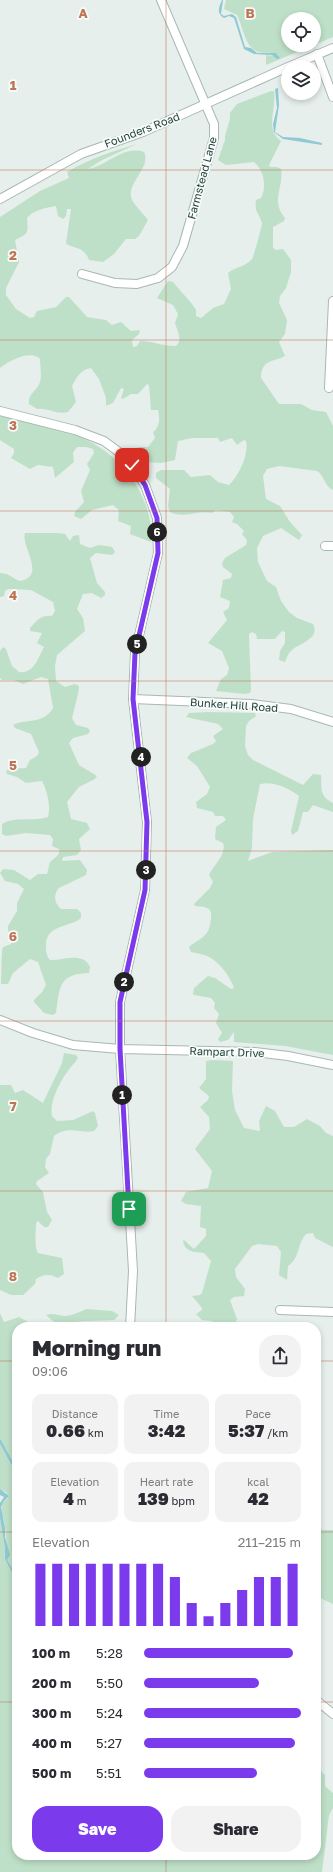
<!DOCTYPE html>
<html lang="en">
<head>
<meta charset="utf-8">
<style>
  :root { --surface:#fff; --page:#f2f2f3; --text:#2b2b33; --muted:#7c7c81; --accent:#7c3aed }
  body { margin:0; font-family:"Golos Text",sans-serif; background:var(--page); color:var(--text); height:100vh; display:flex; flex-direction:column; font-size:15px; white-space:nowrap }
  * { box-sizing:border-box; margin:0 }
  p { font-size:13px; color:var(--muted) }
  .icon { flex:none; width:22px; height:22px; fill:none; stroke:currentColor; stroke-width:2; stroke-linecap:round; stroke-linejoin:round }
  .map { position:relative; flex:1; overflow:hidden }
  .details { position:absolute; left:12px; top:1322px; width:309px; height:538px; display:flex; flex-direction:column; background:var(--surface); border-radius:16px; box-shadow:0 2px 6px #0003 }
  .details>* { flex:none }
  .tools { position:absolute; left:281px; top:12px; display:grid; gap:8px }
  .tools a { display:grid; place-items:center; width:40px; height:40px; border-radius:50%; background:var(--surface); box-shadow:0 2px 6px #0003; font-size:20px }
  .pin { position:absolute; display:grid; place-items:center; width:34px; height:34px; color:#fff; margin:-17px; border-radius:8px; box-shadow:0 2px 6px #0006 }
  .km { position:absolute; width:20px; height:20px; margin:-10px; border-radius:50%; background:#222; color:#fff; font-size:11px; line-height:20px; text-align:center }
  .round { display:grid; place-items:center; flex:none; width:42px; height:42px; border-radius:16px; background:var(--page) }
  .headline { display:flex; align-items:center; justify-content:space-between; height:68px; padding:0 20px }
  h1 { font-size:22px; font-weight:800; line-height:30px }
  .figures { display:grid; grid-template-columns:repeat(3,1fr); gap:6px; height:68px; padding:4px 20px }
  .figures div { display:grid; align-content:center; border-radius:10px; background:var(--page); text-align:center }
  .figures b { font-size:17px; font-weight:800 }
  .figures small { font-size:11px; font-weight:400 }
  .figures p { font-size:11px }
  .chart { height:112px; padding:8px 20px }
  .chart p { display:flex; justify-content:space-between }
  .chart svg { width:100%; height:72px; margin-top:4px; stroke:var(--accent); stroke-width:6 }
  .cta { display:flex; gap:8px; margin-top:auto; padding:8px 20px }
  .cta a { flex:1; height:46px; border-radius:16px; background:var(--accent); color:#fff; font-size:16px; font-weight:800; line-height:46px; text-align:center }
  .cta a+a { background:var(--page); color:var(--text) }
  ul { padding:0 20px; list-style:none; font-size:13px }
  li { display:grid; grid-template-columns:64px 48px 1fr; align-items:center; height:30px }
  li i { height:10px; border-radius:5px; background:var(--accent) }
  .map>svg:first-child { display:block }
  .green { fill:#bfe0c8 }
  .water { fill:#8ec9d4 }
  .lines { fill:none; stroke-linecap:round; stroke-linejoin:round }
  .stream { stroke:#8ec9d4; stroke-width:2.5 }
  .minor-casing { stroke:#a8b8b2; stroke-width:10 }
  .minor { stroke:#fff; stroke-width:8 }
  .route-casing { stroke:#fff; stroke-width:8 }
  .route { stroke:#7c3aed; stroke-width:5 }
  .grid { fill:none; stroke:#c07456; stroke-width:1; stroke-opacity:0.55 }
  .labels { text-anchor:middle; stroke-width:3.5; stroke-linejoin:round; paint-order:stroke }
  .street-label { font-size:11px; fill:#24423a; stroke:#f7fbf9 }
  .grid-label { font-size:13px; text-anchor:middle; font-weight:bold; fill:#c07456; stroke:#f7fbf9; stroke-width:3.5; stroke-linejoin:round; paint-order:stroke }
</style>
</head>
<body>
<div class="map">
<svg width="333" height="1872" viewBox="0 0 333 1872">
  <rect width="100%" height="100%" fill="#e6efeb"/>
  <path class="green" d="M226 0H333V37L314 45V19H288V45H314L266 65V55L275 56 279 55C271 51 265 54 258 52 244 46 243 26 237 15L224 9Z
    M271 91H274C277 109 264 128 281 141L269 165 270 167H277L281 169C284 188 270 200 285 218L284 221 273 227V247L275 250 283 249 291 260V272L286 288 280 296 279 303 287 320 285 334 279 342 285 356C274 362 261 359 261 378L279 404H301L312 410 326 412 333 426V490C324 486 325 476 317 471L279 466 267 469 263 476 266 499 280 506 290 522 302 535 299 540 281 528 263 536 257 548 258 562 267 581 276 587 281 601 289 612 297 618 313 624C321 639 299 643 291 651 288 653 287 658 285 662L279 660 280 651 285 643V632L282 631 275 639H257L256 634 252 632 249 634 251 690 250 693 245 694 216 691 221 679 227 675 229 668 222 651 208 643 227 620 223 612 229 608 230 601 220 597 223 580 231 578 232 574 223 567 222 563 225 558 246 545 247 540 242 534 244 531 237 524 232 522 234 517 230 512 216 510 212 513C198 510 184 519 170 512L168 506 170 489 156 478V473L161 470H184L191 477 210 475 218 482 229 485C239 475 249 455 246 441L244 440 237 445 232 438 220 442 218 438H192L178 441 175 460 161 463 146 462V456L136 449 138 447H148L155 438 153 432C160 427 160 418 158 410H151L149 385 147 384 138 394H131L123 399 121 398 124 389 121 388 113 403 106 406V398L99 379 91 368C81 369 77 377 72 386L76 402 68 412C56 415 48 407 37 409L29 404C27 394 38 390 40 382 42 375 40 366 40 359 31 349 8 361 0 368V217L40 191 69 178 67 172C89 159 113 151 137 144L102 160 88 169C107 166 123 145 144 152 152 168 125 183 132 200 136 207 143 213 148 220L139 236 135 239H126L114 254 103 262 89 260C84 245 71 249 66 243L71 209H67L66 216 63 219 58 216 56 206C46 208 33 210 27 218 28 234 29 233 15 240L19 262 6 288V295L16 309 30 318 34 317 37 311 56 307 66 297H69L87 317 106 320 112 325 121 322 131 331 140 330 139 334 132 340 133 347 137 346 140 341C153 341 161 346 176 346 183 340 177 330 175 323L178 314 173 305 157 298 168 281 173 282 192 304 196 310V316L201 318 213 308 224 304 231 289 228 273C235 267 247 266 252 259 254 256 262 226 262 223 259 212 254 213 256 200L261 198C267 187 264 170 254 162L226 165 218 160 225 140V136L230 119V113L237 104Z
    M0 416C24 421 54 427 77 436 120 452 154 495 151 542L130 534 131 526 118 521 119 510 113 505 92 510 81 519 74 516 75 512 84 502 81 491 90 470 87 464 94 453 93 449 86 447H77L73 453 74 462 55 478 53 467 38 465 30 469 11 458 14 453V449L0 440Z
    M25 533H58L65 534 70 541 73 536 79 535 80 544 90 548 99 545 112 547 115 552 112 555 96 553 90 558 97 583 105 592V595L101 598 92 593 83 594 77 609 83 618 85 631 57 655 55 666 56 681 65 687 75 684 79 686 78 694 72 718 76 725 88 728 90 731 88 734 73 738 69 743 79 765 97 776 95 779 79 787 67 802 71 819 87 823 90 829 79 839 81 850 77 855 63 857 62 861 80 860 87 870 86 875 59 888C53 895 54 903 61 909H77L81 913V918C72 927 46 924 46 945 46 951 46 955 50 960 62 961 83 951 90 967L89 973C58 974 60 987 56 1013L53 1015 44 1013 34 1002V1000L42 992 46 985 38 962 30 959 13 973 8 984H1V981C2 973 1 952 3 947L11 944 14 934 8 931V926L17 911V903L24 889 18 884 5 881 0 873 3 869 14 870 30 880 38 874H47L50 862C55 857 60 856 59 849L52 846 53 839 50 835 26 833 6 836 2 834V824C15 816 33 822 48 817 51 806 47 790 42 781L26 783 17 777 7 774 6 772 8 769 26 768 30 760 37 756 39 752 31 734 15 728 13 725C27 718 43 725 53 708L48 679 41 677 23 684 14 680H2L0 678V651L3 647 6 649 12 666 19 672C34 674 38 658 44 647L37 643 42 633 30 631V628C36 621 42 614 52 616L55 611 53 602 31 590 8 589 5 591 4 596 0 597V573L7 574 19 581C48 577 20 545 25 533Z
    M208 712 255 713 256 716 249 721 246 726 245 746 248 755 253 760 303 785 313 774 321 775C322 789 319 796 333 803V812L313 805 308 812H303L298 831 292 835 291 831 299 796C289 788 272 781 260 784L253 819 252 848 248 861 272 852 333 850V1055L285 1046 234 1042V1032L228 1040 220 1042 218 1039 222 1033 216 1023 219 1014 214 1008 215 1003 211 998 194 995 193 994 194 988 208 976 215 978 231 989 234 988C230 976 219 961 207 956 202 954 196 953 191 952L189 947C201 937 209 938 211 919 211 915 212 910 207 908 204 906 199 907 195 906L194 904 210 888 213 882 209 875C214 864 227 855 223 843L215 839 216 827 226 820 223 816H215L213 812 197 808 196 802 207 794 210 787 197 766 187 758 191 753 213 744 216 741 213 736 223 729 218 724 186 717 189 713Z
    M64 1053 76 1055 78 1058C75 1063 71 1066 68 1071 60 1081 49 1103 52 1116L57 1121 73 1120 93 1111 95 1113 98 1126 94 1131C79 1134 69 1125 54 1136L50 1154 46 1159 45 1167 49 1173 37 1181 36 1184 43 1192 47 1212 52 1220 48 1227H44L38 1221 36 1223C36 1231 34 1247 38 1253L62 1258 64 1274 58 1278C50 1274 44 1274 36 1279L35 1284 23 1295H11L0 1290V1085H11L15 1093 23 1090 43 1103 62 1063Z
    M213 1060 233 1061 232 1091 235 1110 244 1128 260 1131 259 1121 266 1106 275 1111 284 1127H294L307 1119 320 1126 326 1133 333 1136V1247L315 1238 313 1233 306 1234C297 1244 300 1258 288 1266L287 1280 279 1275 281 1252 277 1246 258 1244 252 1246 235 1269 236 1277 245 1289 244 1296 234 1297 230 1300 237 1319 234 1327H214L212 1321 202 1320 196 1314 202 1310V1308L192 1296 200 1295 202 1293 211 1261 204 1253C194 1252 185 1252 183 1241L184 1240 194 1249 206 1236V1229L200 1227 201 1206 186 1204 181 1201 186 1192 208 1188 212 1171 195 1149 210 1129 209 1117 200 1107 208 1100 209 1096 199 1088 206 1079V1061Z
    M86 1309 112 1311 119 1315 114 1320 86 1321 73 1322 63 1327H54V1322L46 1315C53 1312 59 1316 66 1316 73 1315 80 1312 86 1309Z
    M0 1313 4 1322 19 1317 38 1327H17V1855H316V1770L319 1769 325 1775V1786L333 1793V1808L329 1815 322 1872H0V1518L6 1554H9C6 1545 6 1537 5 1528 5 1520 0 1512 2 1503L8 1498 7 1493 0 1489Z
    M316 1527 323 1530H333V1604L316 1596Z"/>
  <path class="water" d="M222 0H223L221 14 224 16 232 14 236 17 245 47 251 48 257 53H276L280 58 277 59 272 55 254 54 244 49 234 18 229 16 224 18C216 13 219 7 222 0Z
    M278 88 279 105 275 132 283 137 300 138 322 143V145L283 139 274 132 273 124 277 108 275 89Z
    M0 1489 9 1496 3 1502 1 1507 5 1528V1537L10 1555 7 1560 16 1575 17 1591 12 1572 5 1559V1548L0 1518V1503L4 1497 0 1495Z"/>
  <g class="lines">
    <path class="stream" d="M0 1441 12 1463 17 1464"/>
    <g class="minor-casing">
      <path id="minor" d="M317 54 333 97
        M288 67 333 48
        M0 199 81 154 143 132 288 67
        M82 274 115 283 137 284 158 278 172 267 183 246 214 138V124L161 0
        M329 388 333 301
        M0 411 75 430 104 441 127 458 145 485 157 518 158 553 135 653 133 699 147 822 145 890 120 1002V1049L133 1271 130 1327
        M325 546H333
        M133 699 251 704 291 709 333 722
        M0 1020 33 1033 73 1045 120 1049 255 1052 288 1056 333 1065
        M280 1310 333 1312
        M316 1700 333 1714"/>
    </g>
    <use href="#minor" class="minor"/>
  </g>
  <g class="lines">
    <g class="route-casing">
      <path id="route" d="M129 1209 120 1049V1002L145 890 147 822 133 699 135 653 158 553 157 518 145 485 132 465"/>
    </g>
    <use href="#route" class="route"/>
  </g>
  <path class="grid" d="M166 0V1327M0 170H333M0 340H333M0 511H333M0 681H333M0 851H333M0 1021H333M0 1191H333M0 1361H17M316 1361H333M0 1532H17M316 1532H333M0 1702H17M316 1702H333M166 1855V1872"/>
  <g class="labels">
    <g class="street-label">
      <text transform="translate(142 130) rotate(-21)" y="4">Founders Road</text>
      <text transform="translate(202 178) rotate(-75)" y="4">Farmstead Lane</text>
      <text transform="translate(234 705) rotate(4)" y="4">Bunker Hill Road</text>
      <text transform="translate(227 1052) rotate(2)" y="4">Rampart Drive</text>
    </g>
  </g>
  <g class="grid-label">
    <text x="83" y="18">A</text>
    <text x="250" y="18">B</text>
    <text x="13" y="90">1</text>
    <text x="13" y="260">2</text>
    <text x="13" y="430">3</text>
    <text x="13" y="600">4</text>
    <text x="13" y="770">5</text>
    <text x="13" y="941">6</text>
    <text x="13" y="1111">7</text>
    <text x="13" y="1281">8</text>
  </g>
</svg>
<div class="tools">
<a><svg class="icon" aria-label="locate" viewBox="0 0 24 24"><circle cx="12" cy="12" r="6"/><path d="M12 2v4M12 18v4M2 12h4M18 12h4"/></svg></a>
<a><svg class="icon" aria-label="layers" viewBox="0 0 24 24"><path d="M12 4l9 5-9 5-9-5zM3 14l9 5 9-5"/></svg></a>
</div>
<div class="pin" style="left:129px;top:1209px;background:#1e9e55"><svg class="icon" aria-label="arrive" viewBox="0 0 24 24"><path d="M6 21V4h12l-3 4 3 4H6"/></svg></div>
<div class="pin" style="left:132px;top:465px;background:#d93025"><svg class="icon" aria-label="check" viewBox="0 0 24 24"><path d="M5 12l5 5 9-10"/></svg></div>
<b class="km" style="left:122px;top:1095px">1</b>
<b class="km" style="left:124px;top:982px">2</b>
<b class="km" style="left:146px;top:870px">3</b>
<b class="km" style="left:141px;top:757px">4</b>
<b class="km" style="left:137px;top:644px">5</b>
<b class="km" style="left:157px;top:532px">6</b>
<section class="details">
<div class="headline"><div><h1>Morning run</h1><p>09:06</p></div><a class="round"><svg class="icon" aria-label="share" viewBox="0 0 24 24"><path d="M12 15V3M7 8l5-5 5 5M5 13v7h14v-7"/></svg></a></div>
<div class="figures">
<div><p>Distance</p><b>0.66<small> km</small></b></div>
<div><p>Time</p><b>3:42</b></div>
<div><p>Pace</p><b>5:37<small> /km</small></b></div>
</div>
<div class="figures">
<div><p>Elevation</p><b>4<small> m</small></b></div>
<div><p>Heart rate</p><b>139<small> bpm</small></b></div>
<div><p>kcal</p><b>42</b></div>
</div>
<div class="chart"><p><span>Elevation</span>211–215 m</p>
<svg viewBox="0 0 160 44" preserveAspectRatio="none"><path d="M5 44V6M15 44V6M25 44V6M35 44V6M45 44V6M55 44V6M65 44V6M75 44V6M85 44V14M95 44V30M105 44V38M115 44V30M125 44V22M135 44V14M145 44V14M155 44V6"/></svg>
</div>
<ul>
<li><b>100 m</b>5:28<i style="width:95%"></i></li>
<li><b>200 m</b>5:50<i style="width:73%"></i></li>
<li><b>300 m</b>5:24<i style="width:100%"></i></li>
<li><b>400 m</b>5:27<i style="width:96%"></i></li>
<li><b>500 m</b>5:51<i style="width:72%"></i></li>
</ul>
<div class="cta"><a>Save</a><a>Share</a></div>
</section>
</div>
</body>
</html>
